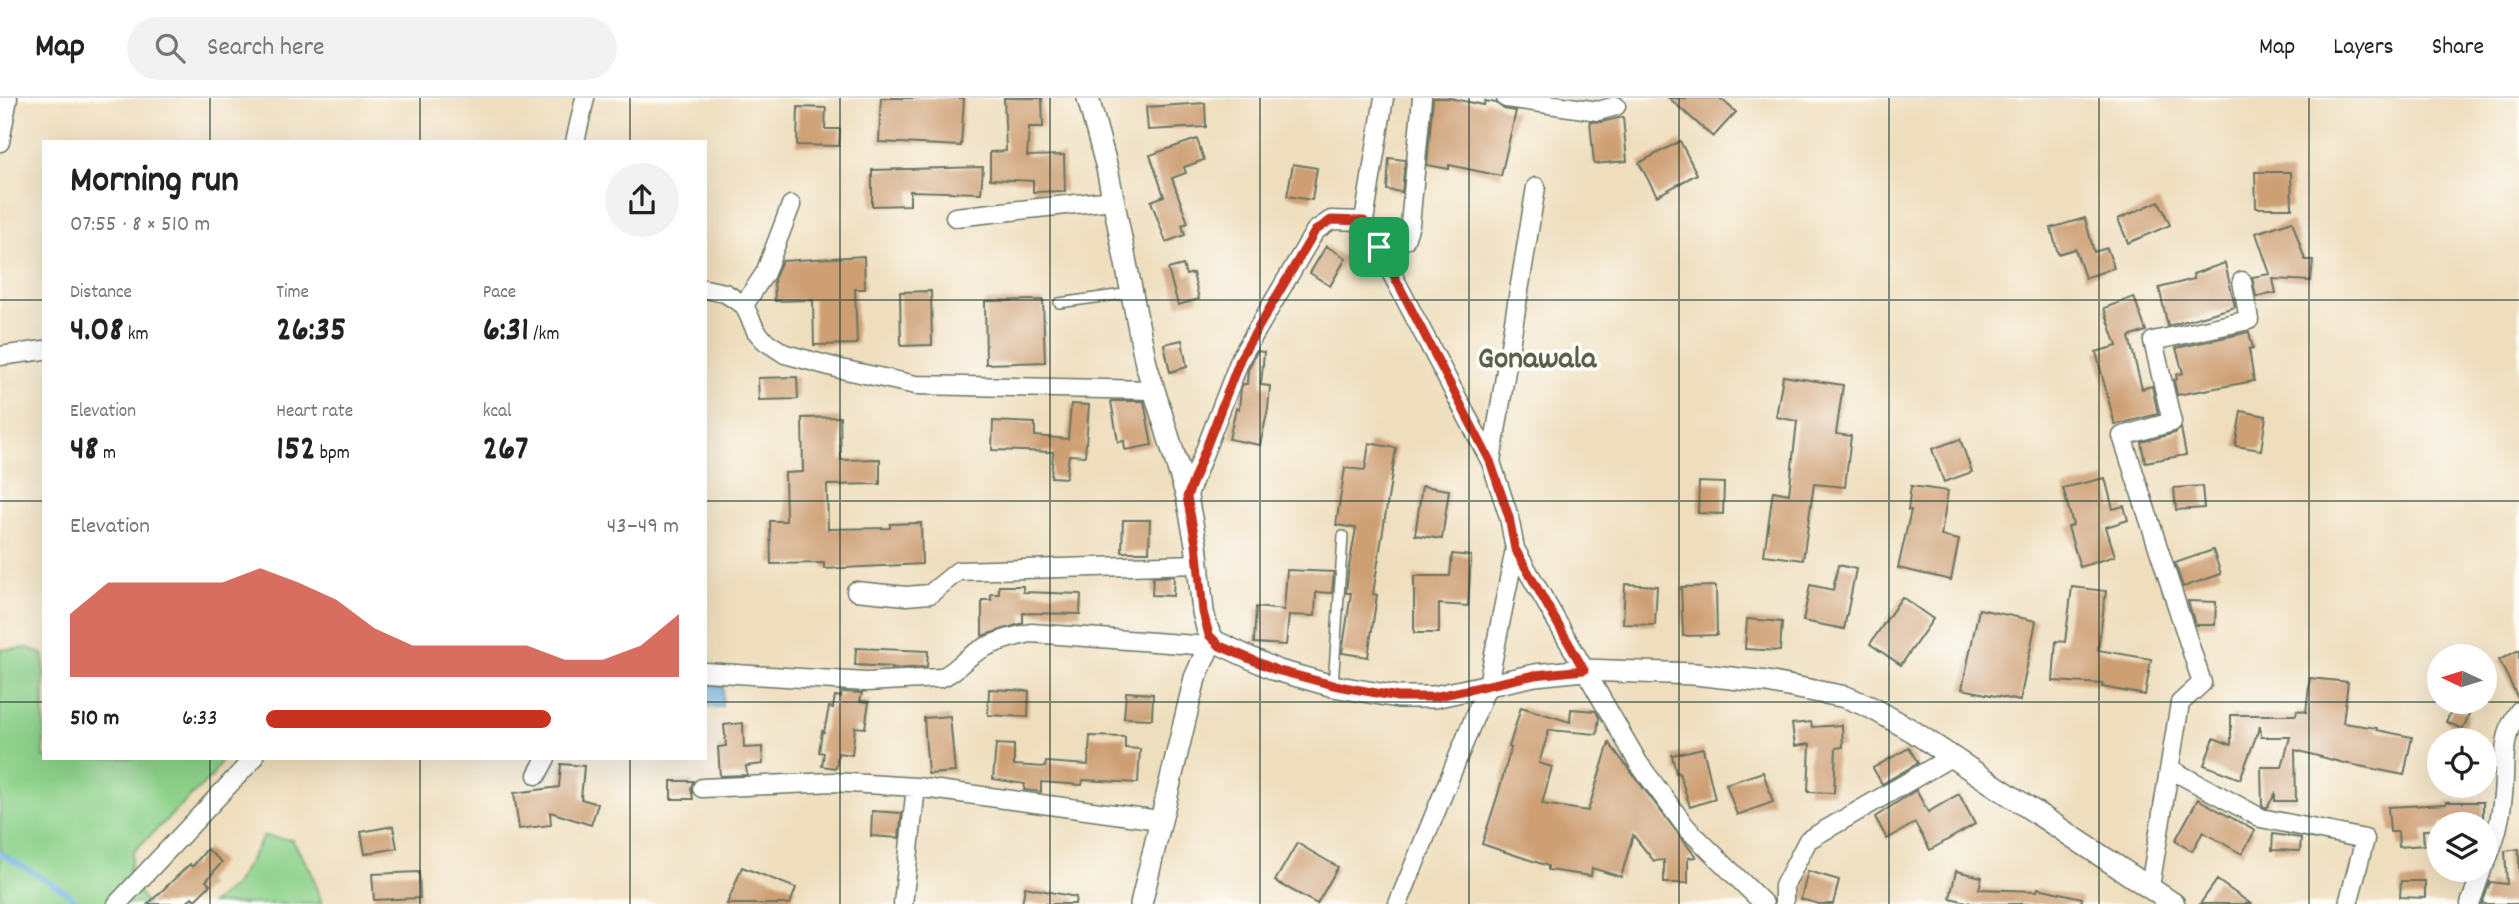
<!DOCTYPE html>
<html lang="en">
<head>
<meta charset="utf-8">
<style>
  :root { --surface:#fff; --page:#f2f2f2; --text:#222; --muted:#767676; --line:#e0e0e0; --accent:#c8321e }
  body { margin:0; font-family:Dekko,sans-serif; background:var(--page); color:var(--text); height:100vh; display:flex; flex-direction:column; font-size:26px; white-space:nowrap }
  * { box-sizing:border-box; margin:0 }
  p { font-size:23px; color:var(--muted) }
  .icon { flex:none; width:38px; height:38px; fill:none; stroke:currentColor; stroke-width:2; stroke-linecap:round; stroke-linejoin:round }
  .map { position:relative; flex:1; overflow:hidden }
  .panel { position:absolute; left:42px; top:42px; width:665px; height:620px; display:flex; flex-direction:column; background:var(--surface); border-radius:0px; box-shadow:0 7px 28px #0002 }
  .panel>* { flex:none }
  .needle { width:46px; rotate:274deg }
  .fabs { position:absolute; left:2427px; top:546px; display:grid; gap:14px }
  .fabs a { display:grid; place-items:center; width:70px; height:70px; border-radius:50%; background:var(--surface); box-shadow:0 7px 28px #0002; font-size:35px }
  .pin { position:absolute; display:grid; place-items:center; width:60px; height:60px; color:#fff; margin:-30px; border-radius:14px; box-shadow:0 4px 10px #0006 }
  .round { display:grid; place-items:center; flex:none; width:74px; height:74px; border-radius:37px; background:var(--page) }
  .overview { display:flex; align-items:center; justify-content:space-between; height:119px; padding:0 28px }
  h1 { font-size:38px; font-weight:700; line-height:52px }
  .figures { display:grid; grid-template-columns:repeat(3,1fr); gap:10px; height:119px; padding:7px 28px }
  .figures div { display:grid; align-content:center }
  .figures b { font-size:35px; font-weight:700 }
  .figures small { font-size:19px; font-weight:400 }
  .figures p { font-size:19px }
  .chart { height:196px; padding:14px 28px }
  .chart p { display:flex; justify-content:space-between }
  .chart svg { width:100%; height:126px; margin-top:7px; fill:var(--accent); opacity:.7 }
  ul { padding:0 28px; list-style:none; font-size:23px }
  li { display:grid; grid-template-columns:112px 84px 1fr; align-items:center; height:52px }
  li i { height:18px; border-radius:9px; background:var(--accent) }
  header { display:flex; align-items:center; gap:42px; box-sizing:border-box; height:98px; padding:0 35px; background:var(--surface); border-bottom:2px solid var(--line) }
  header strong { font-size:33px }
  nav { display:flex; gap:38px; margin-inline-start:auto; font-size:24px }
  .search { width:490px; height:63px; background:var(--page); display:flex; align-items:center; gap:18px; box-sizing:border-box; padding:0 24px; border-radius:38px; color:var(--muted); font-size:26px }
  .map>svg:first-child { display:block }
  .green { fill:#8dd18a; stroke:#56875f; stroke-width:2 }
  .water { fill:#6eb3e4; stroke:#46788c; stroke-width:2 }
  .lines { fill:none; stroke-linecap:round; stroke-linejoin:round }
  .stream { stroke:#6eb3e4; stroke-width:5 }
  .building { fill:#ce9f73 }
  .service-casing { stroke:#687564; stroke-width:12 }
  .minor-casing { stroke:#687564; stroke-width:21 }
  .tertiary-casing { stroke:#687564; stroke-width:24 }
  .service { stroke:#fff; stroke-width:9 }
  .minor { stroke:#fff; stroke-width:18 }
  .tertiary { stroke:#fff; stroke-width:21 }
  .route-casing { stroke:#fff; stroke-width:14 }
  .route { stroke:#c8321e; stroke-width:9 }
  .grid { fill:none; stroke:#1f3d34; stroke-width:2; stroke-opacity:0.55 }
  .labels { text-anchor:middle; stroke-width:7; stroke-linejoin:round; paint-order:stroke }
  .quarter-label { font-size:32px; font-weight:bold; fill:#5c5f4a; stroke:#fdfcf7 }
</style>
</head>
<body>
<header>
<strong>Map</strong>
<div class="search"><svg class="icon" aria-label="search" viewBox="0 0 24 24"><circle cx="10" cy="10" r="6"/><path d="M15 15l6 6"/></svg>Search here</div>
<nav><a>Map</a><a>Layers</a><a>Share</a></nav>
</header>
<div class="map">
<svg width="2519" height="806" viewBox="0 0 2519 806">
  <rect width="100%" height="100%" fill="#fdfcf7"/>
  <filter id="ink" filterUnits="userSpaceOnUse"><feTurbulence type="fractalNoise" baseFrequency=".0143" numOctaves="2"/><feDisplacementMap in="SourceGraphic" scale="14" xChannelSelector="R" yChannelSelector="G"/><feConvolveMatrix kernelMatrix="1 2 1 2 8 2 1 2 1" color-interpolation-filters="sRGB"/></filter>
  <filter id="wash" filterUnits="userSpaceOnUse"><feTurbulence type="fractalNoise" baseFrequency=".00686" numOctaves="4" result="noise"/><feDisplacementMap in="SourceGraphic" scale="28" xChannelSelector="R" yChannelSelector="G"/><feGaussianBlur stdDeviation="1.57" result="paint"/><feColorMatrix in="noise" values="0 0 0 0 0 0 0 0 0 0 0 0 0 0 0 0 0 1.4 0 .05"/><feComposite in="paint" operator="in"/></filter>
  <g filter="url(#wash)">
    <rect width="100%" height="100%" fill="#efdebd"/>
    <path class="green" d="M28 550 44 557V660H220L221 663 212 678 133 754 129 774 146 806H0V552Z
      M264 738 292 742 311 773 322 806H211L235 787Z"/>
    <path class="water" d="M705 587 723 588 722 609H705Z"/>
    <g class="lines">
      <path class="stream" d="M0 755 66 794 81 806"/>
    </g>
    <g id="blocks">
      <path class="building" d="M881 0H964L961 48 879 44Z
        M1004 0H1042L1043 29H1029L1027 58 1064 57 1065 93 1033 94V83L990 81V54L1006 53Z
        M1433 0H1449L1484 7 1485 3 1496 5 1504 11 1516 13 1501 78 1449 67V71L1427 67Z
        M1669 0H1720L1736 14 1713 39Z
        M1205 5 1206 29 1148 32 1146 9Z
        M798 9 826 10 825 31H840L839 48 797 47Z
        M1623 19 1627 63 1594 66 1590 23 1601 24Z
        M1197 41 1204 62 1184 69 1186 75 1172 80 1188 125 1182 127 1185 137 1166 144 1151 103 1164 98 1150 57Z
        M1680 43 1697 76 1657 98 1639 65Z
        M1389 60 1405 62 1402 94 1387 92Z
        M1293 66 1317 70 1312 102 1287 98Z
        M983 69 981 95 910 93V107L872 108V72Z
        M2255 74H2291L2292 110H2256Z
        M2159 103 2170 127 2128 145 2118 121Z
        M2085 120 2094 154 2107 150 2114 170 2085 180 2075 151 2058 156 2051 130Z
        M2292 123 2305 162H2313L2311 183 2273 181 2276 195 2256 199 2252 179 2270 176 2256 135Z
        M1326 148 1346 160 1330 188 1310 175Z
        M864 158 865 191H855L857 246 814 247 813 202 775 203 774 181 782 163Z
        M2225 165 2235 209 2168 228 2159 190 2194 181 2193 176Z
        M1183 167 1186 177 1193 175 1199 201 1178 207 1168 171Z
        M931 193 932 247 901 248 900 194Z
        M2134 199 2146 233 2129 239 2142 291 2152 288 2158 316 2115 327 2096 254 2117 248 2104 210Z
        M1043 202 1045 264 986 266 985 203Z
        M2249 234 2253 250 2249 251 2254 283 2177 297 2174 282 2177 281 2176 277 2183 275 2176 250Z
        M1182 242 1187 269 1170 274 1164 246Z
        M1257 253 1264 254 1261 287 1270 288 1268 311 1260 347 1229 341 1236 310 1239 311 1241 290 1243 286H1247L1248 272Z
        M1783 278 1843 287 1836 336 1851 338 1845 389 1814 386 1803 462 1764 457 1773 393 1789 396 1797 323 1776 319Z
        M797 279 798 301 759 302 758 280Z
        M1111 303H1144L1152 347 1125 352 1124 343 1118 344Z
        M1071 306 1089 307 1085 358 1069 357 1066 380 1051 379 1053 354 992 352 993 323 1035 325V338L1068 341Z
        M2241 313 2266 318 2261 352 2235 348Z
        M840 319 841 362 880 361V386L827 387 828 431 890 430V426L921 425 922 466 824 471V465L771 466 770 423H786L785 375 803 374 802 320Z
        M2181 330 2186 357 2145 364 2141 344 2175 335Z
        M1960 341 1972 374 1944 384 1932 351Z
        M1369 345 1396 350 1373 496 1377 497 1368 559 1342 555 1351 495H1346L1348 475 1356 430 1336 427 1345 370 1365 372Z
        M2105 380 2113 411 2124 408 2128 422 2106 429 2115 458 2080 469 2068 429 2073 427 2063 390Z
        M1699 384 1724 385 1723 416 1698 415Z
        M1422 388 1449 392 1442 441 1415 437Z
        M1911 388 1948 393 1941 438 1959 442 1951 482 1898 470 1911 412H1908Z
        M2202 388 2204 410 2176 412 2174 390Z
        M1123 422H1150L1149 454H1122Z
        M2213 452 2221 476 2183 489 2175 465Z
        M1452 456 1471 458 1468 508 1439 506V535H1414V478H1450Z
        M1838 467 1856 471 1844 531 1803 523 1810 487 1833 492Z
        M1287 472 1334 474 1332 495 1316 494 1315 518 1289 517 1286 547 1254 545 1256 509 1284 512Z
        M1174 478 1173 498 1152 497 1153 479Z
        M1625 486 1657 488 1655 527 1623 526Z
        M999 488H1023V494L1081 496 1080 516 1023 515V525L982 538V502H991V496H999Z
        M1716 488 1717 537 1683 538 1681 489Z
        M2072 489 2106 493 2098 552 2151 561 2145 597 2102 589 2103 586 2053 583 2056 543 2065 544Z
        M1902 499 1933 521 1901 567 1870 546Z
        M2188 503 2216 504 2215 527H2195Z
        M1979 511 2036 523 2020 603 1962 591Z
        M1747 521 1782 524 1780 553 1745 551Z
        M856 550 928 553 927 569 891 571 892 569 855 567Z
        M2519 552V602L2499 562Z
        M2310 580 2348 584 2343 625 2377 630V632L2412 639 2404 677 2344 665 2295 652 2296 703H2275V696L2267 710 2265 709 2262 708 2261 669H2282L2290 639H2261L2260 628 2240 681 2204 667 2214 640 2231 647V617H2296L2297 612 2306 614Z
        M989 591 1029 593 1028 619 988 617Z
        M842 594 862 595 860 603 869 604 865 630 855 629 852 657 838 655 836 670 822 668 824 655 819 654 822 633 824 634 829 609 833 610 835 598 841 599Z
        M1126 594 1153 596 1152 621 1124 620Z
        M1521 609 1570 624 1571 611 1596 613 1599 620 1597 636 1549 632 1539 665 1552 669 1542 706 1588 713 1609 645 1696 759 1688 760V785H1664V762L1654 763 1633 737 1621 779 1592 770 1591 778 1548 772V768L1482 746 1498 696 1511 650 1509 649Z
        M2453 609 2469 616 2463 631 2446 624Z
        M950 618 955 674 928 676 924 620Z
        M1811 624 1812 629 1842 627 1843 649 1836 650 1834 695 1808 694 1810 646 1795 648 1792 626Z
        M743 625 744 650 762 649 763 666 746 668 747 677 720 678 718 649 726 648 724 627Z
        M1090 638 1125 639V650L1140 651 1138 685 1083 682 1082 687 1041 684V694L1024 692 1025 686 993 681 996 646 1014 647V667L1045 669 1046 664 1088 667Z
        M1703 650 1715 701 1690 709 1679 674 1676 675 1672 657Z
        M1909 650 1918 665 1882 686 1873 670Z
        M561 666 584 668 581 701 598 706 591 727 550 714 551 727 519 731 514 695 559 689Z
        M1763 674 1773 704 1737 717 1726 686Z
        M671 683H693L691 690 693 701H671Z
        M1916 692 1928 714 1959 696 1975 726 1930 752 1915 725 1887 741 1875 719Z
        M2198 701 2255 733 2242 756 2203 734 2192 753 2175 743Z
        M2446 704H2483V726H2440V732H2423L2424 747 2399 749 2398 734H2390L2388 709 2446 706Z
        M872 713 902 715 899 740 871 738Z
        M393 728 397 750 365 756 361 734Z
        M2273 736 2301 740 2300 753 2272 752Z
        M1297 745 1338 769 1317 806 1275 783Z
        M207 751 222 764 206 783 210 787 195 802 192 799 186 806H148L190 766 192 769Z
        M2519 751V806H2482L2490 784 2507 786 2505 753Z
        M742 769 796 790 790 806H727Z
        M1808 773 1839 782 1833 806H1819L1801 801Z
        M1956 773 1982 779 1979 791 2037 793 2038 790 2082 800 2081 806H1975L1950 800Z
        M419 774 420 800 374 802 372 776Z
        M2217 782 2251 806H2200Z
        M2401 783H2425V800L2400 799Z
        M1025 789 1076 799 1075 806H1022Z"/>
    </g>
  </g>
  <g filter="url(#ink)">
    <use href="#blocks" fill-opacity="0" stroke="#687564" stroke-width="2"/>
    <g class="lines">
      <g class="service-casing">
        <path id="service" d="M1059 205 1131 195
          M1333 588 1343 438"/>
      </g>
      <g class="minor-casing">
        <path id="minor" d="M1384 0 1364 123 1491 364 1509 419 1515 451 1488 586 1398 806
          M1506 0 1598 13 1616 8
          M0 44 8 0
          M575 44 585 0
          M955 119 1113 102
          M1379 149 1392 148 1405 142 1410 127 1422 0
          M705 191 725 195 744 207 756 233 765 243 785 256 841 271 916 287 1153 292
          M744 207 765 175 791 107
          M0 258 44 252
          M1491 364 1536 89
          M1187 399 1241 259 1315 133 1331 122 1364 123
          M1515 451 1639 666 1686 729 1764 806
          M856 493 906 498 930 496 958 473 1198 466
          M705 574 866 584 940 580C952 576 958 568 968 560 984 547 1011 539 1031 535L1209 548
          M2170 671 2261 720 2365 741 2348 806
          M537 677 546 660
          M702 690 833 684 916 689 1159 722
          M2485 766C2495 744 2501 721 2503 697 2506 668 2500 638 2519 613
          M2150 789 2180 605 2202 585 2122 338 2172 324 2153 243 2249 222 2242 183
          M117 806 254 660
          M903 806 916 689
          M1784 806V788L1808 742 1951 659
          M2470 806 2482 772"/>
      </g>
      <g class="tertiary-casing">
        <path id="tertiary" d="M1088 0 1107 70 1146 266 1187 399 1196 446 1203 514 1207 530 1214 543 1276 572 1333 588 1398 599H1434L1535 577 1584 572 1695 576 1767 584 1846 599 1872 610 1911 632 2174 806
          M1141 806 1195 580 1209 548 1214 543"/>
      </g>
      <use href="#service" class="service"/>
      <use href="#minor" class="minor"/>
      <use href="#tertiary" class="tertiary"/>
    </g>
  </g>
  <g class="lines" filter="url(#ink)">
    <g class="route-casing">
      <path id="route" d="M1331 122 1364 123 1379 149 1490 363 1509 419 1515 451 1584 572 1535 577 1434 599H1398L1333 587 1276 572 1220 548 1209 537 1203 514 1196 446 1187 399 1241 259 1315 133Z"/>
    </g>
    <use href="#route" class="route"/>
  </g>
  <path class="grid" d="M210 0V44M420 0V44M630 0V44M840 0V806M1050 0V806M1260 0V806M1469 0V806M1679 0V806M1889 0V806M2099 0V806M2309 0V806M0 202H44M705 202H2519M0 403H44M705 403H2519M0 604H44M705 604H2519M210 660V806M420 660V806M630 660V806"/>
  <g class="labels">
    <g class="quarter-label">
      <text x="1537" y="269">Gonawala</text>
    </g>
  </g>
</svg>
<div class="fabs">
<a><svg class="needle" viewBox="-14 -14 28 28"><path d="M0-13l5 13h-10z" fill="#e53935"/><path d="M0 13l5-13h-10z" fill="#767676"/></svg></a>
<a><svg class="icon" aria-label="locate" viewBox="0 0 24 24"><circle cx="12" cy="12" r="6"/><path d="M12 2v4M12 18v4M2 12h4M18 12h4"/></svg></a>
<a><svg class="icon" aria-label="layers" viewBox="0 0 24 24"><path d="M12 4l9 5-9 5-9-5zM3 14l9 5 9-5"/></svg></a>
</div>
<div class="pin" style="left:1379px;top:149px;background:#1e9e55"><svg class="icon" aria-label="arrive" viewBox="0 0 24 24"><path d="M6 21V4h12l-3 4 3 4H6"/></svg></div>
<section class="panel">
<div class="overview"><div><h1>Morning run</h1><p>07:55 · 8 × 510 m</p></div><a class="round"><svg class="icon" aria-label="share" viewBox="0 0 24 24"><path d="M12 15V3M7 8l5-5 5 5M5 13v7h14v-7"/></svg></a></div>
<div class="figures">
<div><p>Distance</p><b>4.08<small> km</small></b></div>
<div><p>Time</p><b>26:35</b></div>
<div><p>Pace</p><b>6:31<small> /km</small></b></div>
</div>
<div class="figures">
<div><p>Elevation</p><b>48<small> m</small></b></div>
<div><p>Heart rate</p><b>152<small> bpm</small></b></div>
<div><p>kcal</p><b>267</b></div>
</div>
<div class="chart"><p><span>Elevation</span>43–49 m</p>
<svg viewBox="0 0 160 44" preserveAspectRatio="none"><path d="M0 44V22L10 11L20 11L30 11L40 11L50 6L60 11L70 17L80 27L90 33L100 33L110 33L120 33L130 38L140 38L150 33L160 22V44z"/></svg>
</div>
<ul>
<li><b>510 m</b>6:33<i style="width:69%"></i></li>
</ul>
</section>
</div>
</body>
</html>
